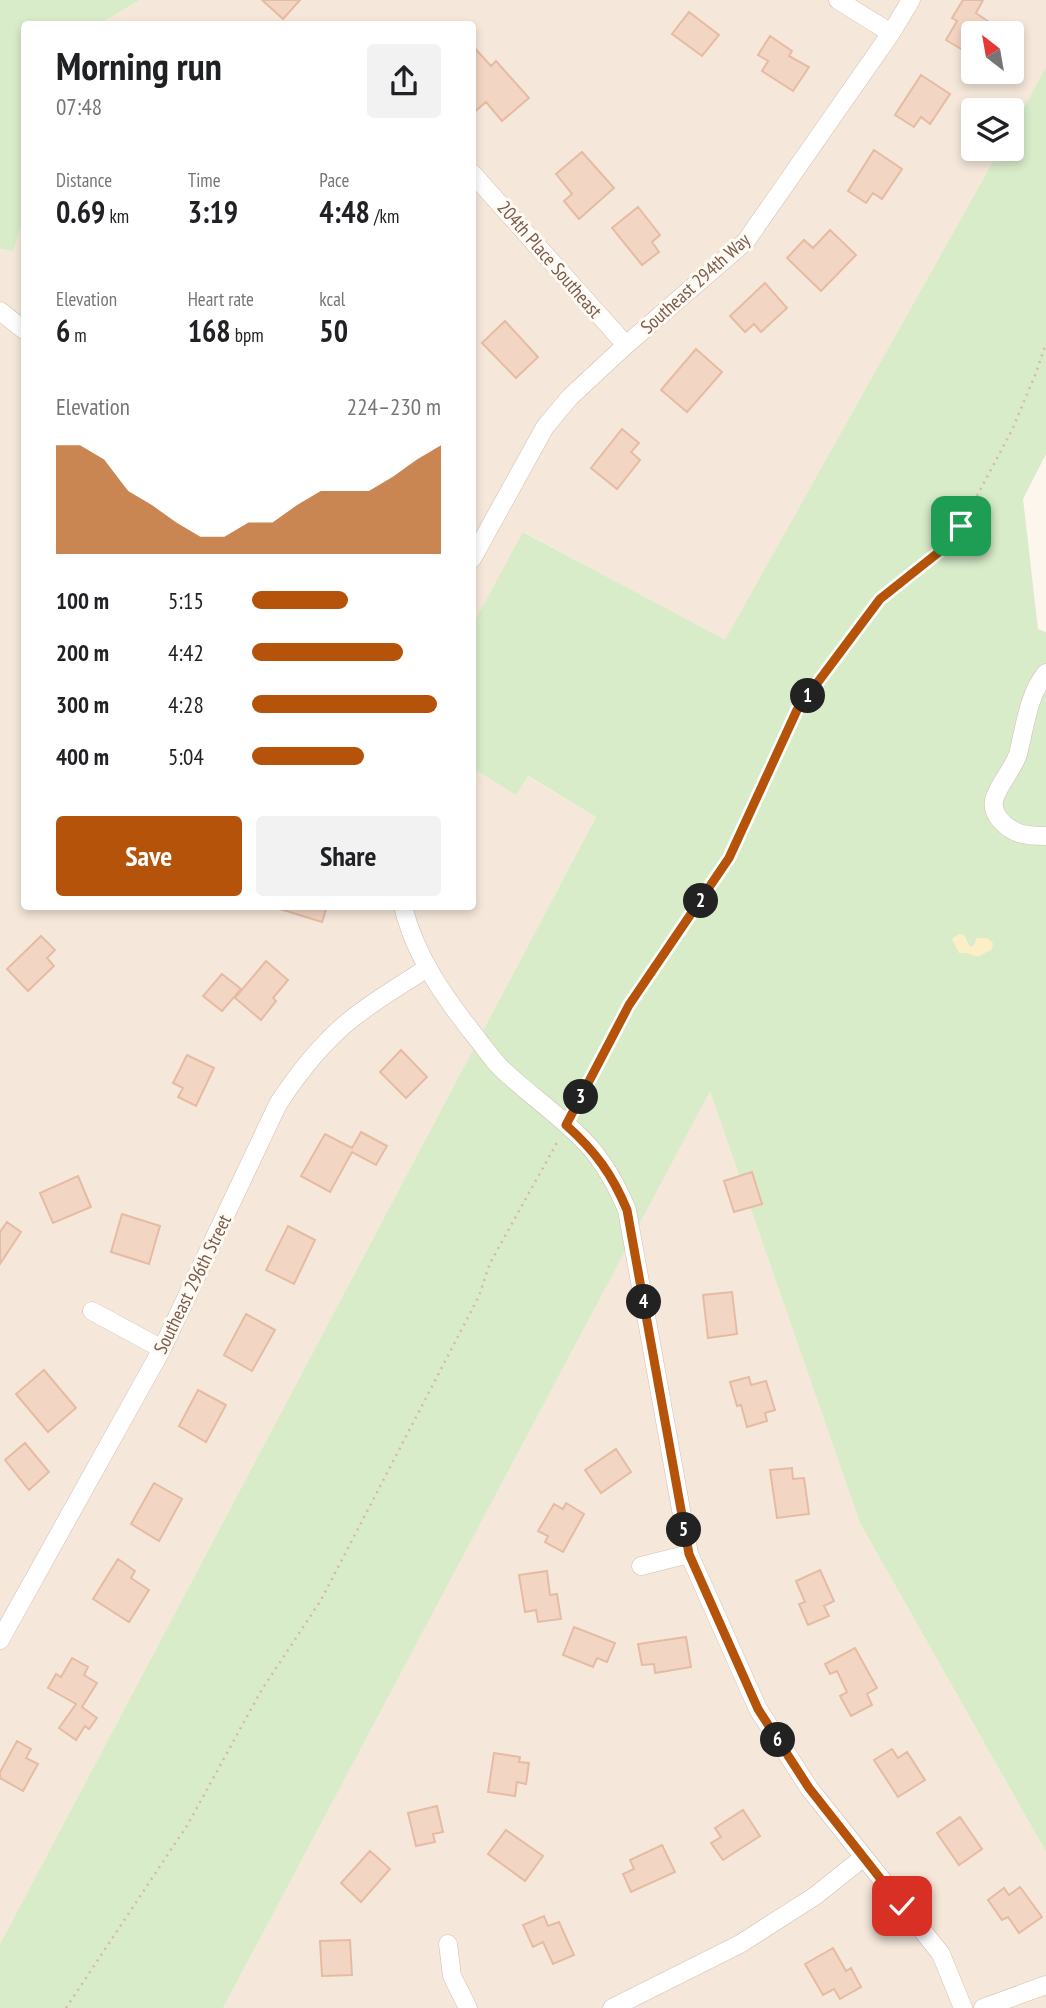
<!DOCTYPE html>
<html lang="en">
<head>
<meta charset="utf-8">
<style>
  :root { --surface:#fff; --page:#f2f2f2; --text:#202124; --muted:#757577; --accent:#b45309 }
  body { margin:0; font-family:"PT Sans Narrow",sans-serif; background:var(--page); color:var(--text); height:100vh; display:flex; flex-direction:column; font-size:26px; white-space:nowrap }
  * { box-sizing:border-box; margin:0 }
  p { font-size:23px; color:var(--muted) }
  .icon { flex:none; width:38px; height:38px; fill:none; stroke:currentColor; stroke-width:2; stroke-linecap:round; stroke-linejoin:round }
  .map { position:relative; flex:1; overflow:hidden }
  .panel { position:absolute; left:21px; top:21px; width:455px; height:889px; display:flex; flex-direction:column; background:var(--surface); border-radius:7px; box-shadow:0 4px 10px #0003 }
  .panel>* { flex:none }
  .needle { width:46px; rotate:329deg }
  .fabs { position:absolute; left:961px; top:21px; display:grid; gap:14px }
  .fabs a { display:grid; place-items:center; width:63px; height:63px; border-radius:7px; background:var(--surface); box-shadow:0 4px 10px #0003; font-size:35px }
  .pin { position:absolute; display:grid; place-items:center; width:60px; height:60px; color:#fff; margin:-30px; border-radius:14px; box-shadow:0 4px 10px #0006 }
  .km { position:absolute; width:35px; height:35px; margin:-18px; border-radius:50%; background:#222; color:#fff; font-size:19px; line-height:35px; text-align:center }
  .round { display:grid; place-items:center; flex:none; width:74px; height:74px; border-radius:7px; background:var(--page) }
  .headline { display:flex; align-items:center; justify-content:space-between; height:119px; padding:0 35px }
  h1 { font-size:38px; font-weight:700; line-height:52px }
  .stats { display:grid; grid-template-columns:repeat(3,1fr); gap:10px; height:119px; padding:7px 35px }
  .stats div { display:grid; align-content:center }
  .stats b { font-size:30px; font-weight:700 }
  .stats small { font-size:19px; font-weight:400 }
  .stats p { font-size:19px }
  .chart { height:196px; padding:14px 35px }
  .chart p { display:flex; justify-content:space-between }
  .chart svg { width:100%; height:126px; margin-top:7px; fill:var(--accent); opacity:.7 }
  .primary-button { display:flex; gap:14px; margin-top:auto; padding:14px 35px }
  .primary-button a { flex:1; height:80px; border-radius:7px; background:var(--accent); color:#fff; font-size:28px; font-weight:700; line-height:80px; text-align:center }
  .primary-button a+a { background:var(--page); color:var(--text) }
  ul { padding:0 35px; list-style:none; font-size:23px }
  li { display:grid; grid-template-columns:112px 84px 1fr; align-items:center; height:52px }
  li i { height:18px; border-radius:9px; background:var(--accent) }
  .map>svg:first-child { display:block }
  .residential { fill:#f5e8da; fill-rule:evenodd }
  .green { fill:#d8ecc9 }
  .sand { fill:#fcefc7 }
  .building { fill:#f3d5c3; stroke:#e6bba3; stroke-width:2 }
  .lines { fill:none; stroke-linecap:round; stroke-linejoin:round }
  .minor-casing { stroke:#d1beb0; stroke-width:19 }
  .path { stroke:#d9b8a5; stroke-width:2.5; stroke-dasharray:2 5; stroke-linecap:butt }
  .minor { stroke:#fff; stroke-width:18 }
  .route-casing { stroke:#fff; stroke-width:14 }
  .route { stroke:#b45309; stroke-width:9 }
  .labels { text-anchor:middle; stroke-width:6; stroke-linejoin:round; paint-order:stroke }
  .street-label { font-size:19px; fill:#7a5c4d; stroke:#fffaf3 }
</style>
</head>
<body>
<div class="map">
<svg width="1046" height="2008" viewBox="0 0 1046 2008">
  <rect width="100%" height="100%" fill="#fdf6ec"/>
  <path class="residential" d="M140 0H1046V67L1012 129V110H973V149H1000L725 641 524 532 473 624 472 24H99ZM973 33H1012V72H973Z
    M24 218V906H472L473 744 596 817 0 1944V249L13 251Z
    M710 1090 860 1523 1046 1852V2008H223Z"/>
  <path class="green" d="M0 0H140L99 24H24V218L13 251 0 249Z
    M1046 67V454L1023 499 1038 629 1046 632V1852L860 1523 710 1091 223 2008H0V1944L596 817 528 776 516 795 473 768V624L523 532 725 640 1000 149H1012V129Z"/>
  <path class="sand" d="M959 934 964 935 970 947 974 945 977 938H987L993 943 992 949 978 957 966 953H959L952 939Z"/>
  <path class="building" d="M262 0H300L283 19Z
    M963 0H983L976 13 989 22 982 33H973V56L946 40 957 21 952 18Z
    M689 12 719 35 702 56 672 34Z
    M770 36 792 51 789 56 809 67 793 91 762 71 768 61 758 55Z
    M472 45 491 66 496 61 529 98 502 121 486 102 472 114Z
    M921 75 950 94 930 124 921 117 914 127 895 115Z
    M874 150 902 169 882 199 873 193 866 203 848 191Z
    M582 152 614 188 579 219 564 201 572 194 556 174Z
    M638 207 660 235 652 242 659 252 642 265 612 228Z
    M830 230 856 255 821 291 787 258 804 240 813 248Z
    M765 283 787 308 761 332 754 324 745 332 730 316Z
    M505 321 538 357 516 378 482 343Z
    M696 349 722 372 687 412 661 390Z
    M622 429 639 443 631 452 640 460 617 489 591 468Z
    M280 906H327L322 922 280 909Z
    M41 936 55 950 47 958 54 966 28 991 7 969Z
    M266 961 288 980 273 998 276 1001 261 1020 235 998Z
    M222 974 241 989 222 1011 203 996Z
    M401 1050 427 1077 406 1098 380 1072Z
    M187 1055 214 1068 196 1106 178 1097 183 1088 173 1083Z
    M361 1132 387 1146 376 1165 352 1152 330 1192 301 1176 325 1134 352 1148Z
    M752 1172 762 1204 734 1212 724 1181Z
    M78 1176 91 1207 53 1223 40 1193Z
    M122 1214 160 1226 149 1264 111 1252Z
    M7 1222 21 1232 0 1264V1232Z
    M288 1226 315 1240 294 1284 266 1270Z
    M732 1292 737 1334 708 1338 703 1295Z
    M246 1314 275 1330 252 1371 224 1355Z
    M44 1370 76 1408 48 1432 16 1394Z
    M749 1377 751 1385 766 1381 775 1410 765 1413 767 1421 747 1427 741 1405 737 1406 730 1382Z
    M198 1390 226 1405 206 1442 179 1426Z
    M25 1443 49 1472 29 1490 5 1460Z
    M616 1449 631 1472 601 1493 585 1470Z
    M792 1468 793 1479 804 1478 809 1514 777 1518 770 1470Z
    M154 1483 182 1499 159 1541 131 1524Z
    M566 1503 584 1514 563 1552 545 1542 548 1536 538 1531 554 1504 563 1509Z
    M118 1559 135 1571 131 1578 149 1590 129 1622 93 1599Z
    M820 1570 834 1601 824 1606 829 1616 808 1625 799 1604 805 1602 796 1581Z
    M547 1571 550 1595 557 1594 561 1619 538 1622 536 1610 525 1612 519 1575Z
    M574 1627 615 1643 607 1662 597 1658 593 1667 563 1655Z
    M686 1637 691 1667 655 1673 654 1664 642 1665 638 1644Z
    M855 1648 877 1688 867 1694 872 1705 851 1716 840 1696 847 1692 837 1671 830 1674 825 1664Z
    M72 1658 88 1667 84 1675 97 1683 82 1707 97 1718 89 1729 85 1726 76 1740 59 1728 76 1704 48 1688 56 1674 61 1677Z
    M17 1741 31 1749 26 1758 38 1764 23 1791 0 1778V1772Z
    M892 1749 898 1758 907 1752 925 1780 898 1797 874 1760Z
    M494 1753 520 1757 519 1762 529 1763 526 1784 517 1782 515 1796 488 1792Z
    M437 1806 443 1832 433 1834 435 1842 416 1846 408 1813Z
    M743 1810 760 1836 723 1860 711 1843 721 1837 715 1828Z
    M960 1817 982 1849 959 1865 937 1833Z
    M506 1830 543 1856 525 1881 488 1854Z
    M662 1845 675 1872 631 1892 623 1874 634 1869 630 1860Z
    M370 1851 390 1869 361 1902 341 1883Z
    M1020 1887 1042 1917 1019 1933 1008 1917 1002 1920 988 1900 1004 1888 1009 1895Z
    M544 1916 548 1926 559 1922 574 1955 553 1964 543 1942 533 1947 523 1925Z
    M350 1940 352 1975 322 1976 320 1941Z
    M833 1948 846 1971 851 1968 861 1987 840 1999 834 1989 823 1995 805 1964Z"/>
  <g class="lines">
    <g class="minor-casing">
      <path id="minor" d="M838 0 891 33
        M472 173 626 345
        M0 311 24 330
        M472 559 545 427 570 397 626 345 746 241 891 33 911 0
        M1046 673C1028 695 1025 727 1018 754 1013 769 1001 781 995 797 989 813 1005 828 1019 833 1028 836 1037 836 1046 836
        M403 906C415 957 447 1001 479 1041 487 1051 494 1062 503 1070 531 1096 563 1118 588 1145 605 1164 617 1186 627 1210L689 1554 758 1709 809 1788 941 1954 963 2008
        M92 1311 162 1349
        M641 1566 689 1554
        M0 1640 162 1349 278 1104C299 1072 323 1041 354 1017 377 999 403 984 427 968
        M448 1944 452 1976 468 2008
        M612 2008 740 1944 815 1896 864 1857
        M983 2008 1046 1985"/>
    </g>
    <path class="path" d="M574 1111 629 1005 729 857 798 710 880 599 939 552 961 526 1012 430 1036 373 1046 343
      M66 2008 188 1824 261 1691 321 1600 479 1296 490 1263 559 1139"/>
    <use href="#minor" class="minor"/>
  </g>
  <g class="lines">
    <g class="route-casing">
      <path id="route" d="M902 1906 809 1788 758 1709 689 1554 627 1210C612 1174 595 1151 566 1125L629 1005 729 858 797 710 880 599 939 552 961 526"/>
    </g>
    <use href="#route" class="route"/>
  </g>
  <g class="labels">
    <g class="street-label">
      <text transform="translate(550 259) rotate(49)" y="7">204th Place Southeast</text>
      <text transform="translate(695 283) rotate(-42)" y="7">Southeast 294th Way</text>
      <text transform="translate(192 1284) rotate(-64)" y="7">Southeast 296th Street</text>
    </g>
  </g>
</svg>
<div class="fabs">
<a><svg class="needle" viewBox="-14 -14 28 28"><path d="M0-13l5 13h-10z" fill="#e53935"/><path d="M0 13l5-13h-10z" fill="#757577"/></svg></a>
<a><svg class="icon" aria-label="layers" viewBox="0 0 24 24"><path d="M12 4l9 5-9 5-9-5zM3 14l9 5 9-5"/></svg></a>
</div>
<div class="pin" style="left:961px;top:526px;background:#1e9e55"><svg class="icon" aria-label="arrive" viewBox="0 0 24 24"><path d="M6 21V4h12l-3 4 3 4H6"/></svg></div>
<div class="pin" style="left:902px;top:1906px;background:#d93025"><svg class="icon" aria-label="check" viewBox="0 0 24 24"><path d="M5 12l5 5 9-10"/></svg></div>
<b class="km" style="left:808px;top:696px">1</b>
<b class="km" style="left:701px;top:901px">2</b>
<b class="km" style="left:581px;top:1097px">3</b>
<b class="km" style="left:644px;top:1302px">4</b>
<b class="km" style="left:684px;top:1530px">5</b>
<b class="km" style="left:778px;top:1740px">6</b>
<section class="panel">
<div class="headline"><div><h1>Morning run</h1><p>07:48</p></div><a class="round"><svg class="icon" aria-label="share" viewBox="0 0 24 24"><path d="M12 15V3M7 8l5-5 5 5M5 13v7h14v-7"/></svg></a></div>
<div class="stats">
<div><p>Distance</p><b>0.69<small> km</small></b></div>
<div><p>Time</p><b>3:19</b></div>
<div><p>Pace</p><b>4:48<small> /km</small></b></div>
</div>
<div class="stats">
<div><p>Elevation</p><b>6<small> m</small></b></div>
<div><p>Heart rate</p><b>168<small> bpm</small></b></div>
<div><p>kcal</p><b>50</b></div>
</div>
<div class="chart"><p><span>Elevation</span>224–230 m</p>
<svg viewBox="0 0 160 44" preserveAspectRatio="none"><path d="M0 44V6L10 6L20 11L30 22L40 27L50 33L60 38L70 38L80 33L90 33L100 27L110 22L120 22L130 22L140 17L150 11L160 6V44z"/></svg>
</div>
<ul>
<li><b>100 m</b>5:15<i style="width:51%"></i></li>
<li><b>200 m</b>4:42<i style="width:80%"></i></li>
<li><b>300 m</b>4:28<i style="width:98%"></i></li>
<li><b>400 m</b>5:04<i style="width:59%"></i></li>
</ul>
<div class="primary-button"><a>Save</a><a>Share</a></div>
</section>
</div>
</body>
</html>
